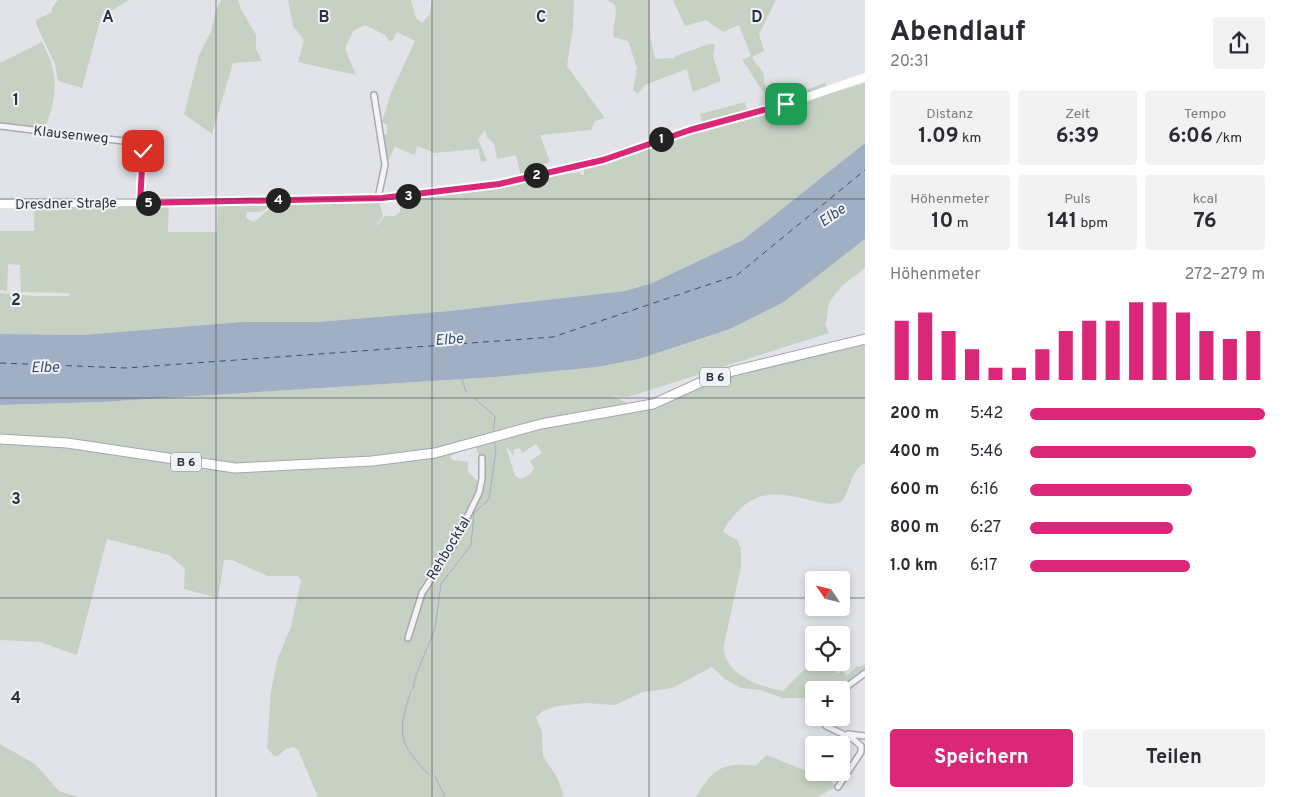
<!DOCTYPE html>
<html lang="de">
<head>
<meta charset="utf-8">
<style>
  :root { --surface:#fff; --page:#f2f2f3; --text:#2b2b33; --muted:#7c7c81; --accent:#db2777 }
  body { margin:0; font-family:Overpass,sans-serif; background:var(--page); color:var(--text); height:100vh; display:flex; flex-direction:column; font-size:19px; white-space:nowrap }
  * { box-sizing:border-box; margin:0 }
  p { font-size:16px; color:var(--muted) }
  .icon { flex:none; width:28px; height:28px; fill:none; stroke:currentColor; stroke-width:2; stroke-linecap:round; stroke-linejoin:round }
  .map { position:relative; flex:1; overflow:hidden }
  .drawer { display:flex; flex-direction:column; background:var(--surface); width:425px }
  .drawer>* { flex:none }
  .needle { width:32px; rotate:305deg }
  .buttons { position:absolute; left:805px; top:571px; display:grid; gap:10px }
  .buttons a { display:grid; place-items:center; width:45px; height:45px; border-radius:5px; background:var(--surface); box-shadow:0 2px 8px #0003; font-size:25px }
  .pin { position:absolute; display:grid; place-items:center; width:42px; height:42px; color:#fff; margin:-21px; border-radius:10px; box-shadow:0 2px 8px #0006 }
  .km { position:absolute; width:25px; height:25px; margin:-12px; border-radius:50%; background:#222; color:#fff; font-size:14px; line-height:25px; text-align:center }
  .round { display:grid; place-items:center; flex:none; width:52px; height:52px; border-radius:5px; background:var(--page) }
  .head { display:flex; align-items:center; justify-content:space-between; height:85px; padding:0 25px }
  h1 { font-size:28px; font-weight:700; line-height:38px }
  .metrics { display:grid; grid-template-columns:repeat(3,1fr); gap:8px; height:85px; padding:5px 25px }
  .metrics div { display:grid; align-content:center; border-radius:5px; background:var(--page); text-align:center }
  .metrics b { font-size:21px; font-weight:700 }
  .metrics small { font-size:14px; font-weight:400 }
  .metrics p { font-size:14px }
  .chart { height:140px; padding:10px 25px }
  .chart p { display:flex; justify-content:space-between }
  .chart svg { width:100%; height:90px; margin-top:5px; stroke:var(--accent); stroke-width:6 }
  .cta { display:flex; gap:10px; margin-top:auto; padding:10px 25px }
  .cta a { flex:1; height:58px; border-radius:5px; background:var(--accent); color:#fff; font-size:20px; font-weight:700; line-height:58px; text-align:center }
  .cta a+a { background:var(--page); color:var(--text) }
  ul { padding:0 25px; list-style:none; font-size:16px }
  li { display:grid; grid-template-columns:80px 60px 1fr; align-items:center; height:38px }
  li i { height:12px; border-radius:6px; background:var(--accent) }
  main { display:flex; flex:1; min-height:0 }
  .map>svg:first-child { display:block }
  .green { fill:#c6d1c3; fill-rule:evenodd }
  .water { fill:#a0afc4 }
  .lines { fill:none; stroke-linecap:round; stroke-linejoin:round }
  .stream { stroke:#a0afc4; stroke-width:1 }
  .ferry { stroke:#3a4d6d; stroke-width:1; stroke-dasharray:6 5; stroke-linecap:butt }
  .street-casing { stroke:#a7aab2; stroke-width:8 }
  .primary-casing { stroke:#a2a7b3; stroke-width:11 }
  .street { stroke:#f4f4f7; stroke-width:5 }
  .secondary { stroke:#fff; stroke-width:8 }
  .primary { stroke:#fff; stroke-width:9 }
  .route-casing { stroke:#fff; stroke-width:10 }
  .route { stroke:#db2777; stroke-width:6 }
  .grid { fill:none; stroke:#2b313e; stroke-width:1; stroke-opacity:0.55 }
  .labels { text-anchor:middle; stroke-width:4; stroke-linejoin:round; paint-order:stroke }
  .shield { fill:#f1f2f6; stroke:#666b75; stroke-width:1 }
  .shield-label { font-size:12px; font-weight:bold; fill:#2b313e }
  .street-label { font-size:14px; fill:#2b313e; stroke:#f1f2f6 }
  .water-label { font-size:15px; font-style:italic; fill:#3a4d6d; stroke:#f1f2f6 }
  .grid-label { font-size:16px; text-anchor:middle; font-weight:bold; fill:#2b313e; stroke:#f1f2f6; stroke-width:4; stroke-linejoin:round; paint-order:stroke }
</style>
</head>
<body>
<main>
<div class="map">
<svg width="865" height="797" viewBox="0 0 865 797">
  <rect width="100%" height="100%" fill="#e1e3e8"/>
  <path class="green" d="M58 0H129L101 17 82 88 58 81 55 64 37 26 36 20 52 12V8Z
    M221 0H238L241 9 256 35V49L262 61 233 63 212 134 184 114 199 55 211 31 216 10Z
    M288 0H411L416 18 422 23 430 14 432 0H574L573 27 567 66 605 118 595 121 591 130 540 135 550 162 541 165 540 172 521 176 516 155 497 159 494 144 487 137 485 130 478 139 487 161 481 162 478 149 435 153 417 146 415 155 395 147 387 163 382 135 387 134V125L382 122 391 93 415 41 397 32 393 40 389 41 385 35 365 25 353 31 345 49 356 75 298 62 304 40 293 26Z
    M607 0H650V36L655 59 675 58V56L709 44H715L713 56 721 81 693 92 687 69 645 85 638 94 633 90 637 68 628 41 614 37C611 26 618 18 615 5Z
    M673 0H776L759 34 764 51 752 57C754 64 760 66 763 73 765 76 763 81 765 85 776 105 809 88 825 83L827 89C808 95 781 109 764 92 756 83 750 70 742 60L751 56 739 25 723 32 706 20 685 26Z
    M42 42C59 75 58 94 45 128L0 124V63Z
    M865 83V143L743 240 652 283 625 291 449 311 317 322H241L82 335 0 334V293L34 296H70L69 293 21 292 20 265 8 264 7 291 0 290V231H34V206H169L168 232H217L218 204 271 202C268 212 257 213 247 212L246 218 254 222 276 203 379 201 383 216 374 229 385 216H395L400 212 401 200 580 172 581 175H584V168L659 143Z
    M745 102 747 112 702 123 700 114Z
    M865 239V268C853 277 837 288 830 302 826 309 829 317 825 325L829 333 628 397 612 396 647 411 703 384 865 337V463C851 470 850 489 843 500 825 516 774 473 739 510 733 517 726 524 723 532L737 540 741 548V567L724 644C721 673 760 687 783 691L814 660V662L833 663 838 674 842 671 847 676 857 666 860 667 865 664V671L840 690H814V702L805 698H782L761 690 741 688 726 680 712 667 672 688 643 692 615 705 586 703 557 706 543 711 536 717 542 732 543 756 558 779 564 797H318L298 750 294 747 286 749 278 756H274L267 748 271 692 277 660 291 627 301 581 298 576H268L232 560H224L218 598 184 589 185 569 169 555 107 539 77 655 40 642 0 640V405L101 402 496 377 597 367 639 359 730 329 784 302ZM536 444 542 453 530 461 534 468 529 475 521 479 515 476 506 446 514 456 513 450 520 448 522 453ZM475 445 480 458 478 482 468 471V462L452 460 450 456Z
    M0 744 35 764 59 791 78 797H0Z
    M767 755 823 778H829L834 784 833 788 818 797H696C707 780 713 767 735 765 742 764 749 766 756 765Z"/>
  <path class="water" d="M865 143V239L784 302 730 329 639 359 597 367 496 377 101 402 0 405V334L82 335 241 322H317L449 311 625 291 652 283 743 240Z"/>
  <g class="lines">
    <path class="stream" d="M462 379 466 392
      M475 399 495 416 493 433
      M413 689 415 678 435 628 441 584 471 545 474 513 489 499 496 451 494 440
      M411 691C397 732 398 743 429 775
      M435 776 445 797"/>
    <path class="ferry" d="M0 363 126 368 553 337 737 275 865 170"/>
    <g class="street-casing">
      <path id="street" d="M374 95 385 165 378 198
        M0 126 140 143 143 151 140 203
        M408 638 422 593 453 546 479 493 482 479V458
        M841 691 865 673
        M823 718 826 726 853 739 861 746V752L838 787
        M848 734 865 736"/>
    </g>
    <g class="primary-casing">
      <path id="primary" d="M0 439 67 443 235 468 372 461 435 453 541 424 653 404 708 379 733 371 865 339"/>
    </g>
    <use href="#street" class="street"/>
    <path class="secondary" d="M0 204 381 198 499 184 603 160 658 140 784 105 865 77"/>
    <use href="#primary" class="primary"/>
  </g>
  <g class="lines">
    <g class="route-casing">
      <path id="route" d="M143 151 140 203 382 198 499 184 603 160 690 130 786 104"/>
    </g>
    <use href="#route" class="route"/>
  </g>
  <path class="grid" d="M216 0V797M432 0V797M649 0V797M0 199H865M0 398H865M0 598H814M841 598H865"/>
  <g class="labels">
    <g class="shield">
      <rect x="700" y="367.5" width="30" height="19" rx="4"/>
      <rect x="171" y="452.5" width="30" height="19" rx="4"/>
    </g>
    <g class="shield-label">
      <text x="715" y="381">B 6</text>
      <text x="186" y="466">B 6</text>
    </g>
    <g class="street-label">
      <text transform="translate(71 134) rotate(6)" y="5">Klausenweg</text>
      <text transform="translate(66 203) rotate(-1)" y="5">Dresdner Straße</text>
      <text transform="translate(448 548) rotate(-59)" y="5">Rehbocktal</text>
    </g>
    <g class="water-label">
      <text transform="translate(832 215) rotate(-35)" y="5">Elbe</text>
      <text transform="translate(449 339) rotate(-4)" y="5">Elbe</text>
      <text transform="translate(45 367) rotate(-1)" y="5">Elbe</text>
    </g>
  </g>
  <g class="grid-label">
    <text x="108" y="22">A</text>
    <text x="324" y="22">B</text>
    <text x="541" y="22">C</text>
    <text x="757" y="22">D</text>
    <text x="16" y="105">1</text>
    <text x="16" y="305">2</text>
    <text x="16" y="504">3</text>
    <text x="16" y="703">4</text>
  </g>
</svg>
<div class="buttons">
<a><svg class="needle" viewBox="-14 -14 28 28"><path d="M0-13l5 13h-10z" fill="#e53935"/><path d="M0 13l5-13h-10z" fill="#7c7c81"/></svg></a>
<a><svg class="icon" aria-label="locate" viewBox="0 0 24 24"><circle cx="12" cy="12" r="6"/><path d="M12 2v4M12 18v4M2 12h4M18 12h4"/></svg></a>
<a>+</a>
<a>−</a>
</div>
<div class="pin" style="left:786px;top:104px;background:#1e9e55"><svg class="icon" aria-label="arrive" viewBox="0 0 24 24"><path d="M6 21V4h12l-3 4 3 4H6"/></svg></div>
<div class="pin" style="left:143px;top:151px;background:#d93025"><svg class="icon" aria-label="check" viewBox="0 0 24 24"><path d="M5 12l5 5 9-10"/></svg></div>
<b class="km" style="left:661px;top:139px">1</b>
<b class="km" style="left:536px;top:175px">2</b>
<b class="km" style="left:408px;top:196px">3</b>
<b class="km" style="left:278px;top:200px">4</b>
<b class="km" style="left:148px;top:203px">5</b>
</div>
<section class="drawer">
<div class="head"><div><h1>Abendlauf</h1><p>20:31</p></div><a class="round"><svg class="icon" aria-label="share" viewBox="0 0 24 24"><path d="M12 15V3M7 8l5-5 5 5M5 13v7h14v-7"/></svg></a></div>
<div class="metrics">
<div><p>Distanz</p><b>1.09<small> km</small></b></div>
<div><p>Zeit</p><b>6:39</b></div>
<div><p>Tempo</p><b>6:06<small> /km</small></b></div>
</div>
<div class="metrics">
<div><p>Höhenmeter</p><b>10<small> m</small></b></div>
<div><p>Puls</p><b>141<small> bpm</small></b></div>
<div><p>kcal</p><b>76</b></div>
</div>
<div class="chart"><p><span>Höhenmeter</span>272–279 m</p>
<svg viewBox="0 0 160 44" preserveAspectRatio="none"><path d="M5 44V15M15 44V11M25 44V20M35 44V29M45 44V38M55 44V38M65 44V29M75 44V20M85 44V15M95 44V15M105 44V6M115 44V6M125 44V11M135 44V20M145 44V24M155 44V20"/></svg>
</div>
<ul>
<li><b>200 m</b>5:42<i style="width:100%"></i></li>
<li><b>400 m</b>5:46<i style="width:96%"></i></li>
<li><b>600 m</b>6:16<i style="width:69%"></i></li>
<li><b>800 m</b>6:27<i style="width:61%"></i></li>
<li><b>1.0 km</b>6:17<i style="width:68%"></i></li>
</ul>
<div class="cta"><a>Speichern</a><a>Teilen</a></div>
</section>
</main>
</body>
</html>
